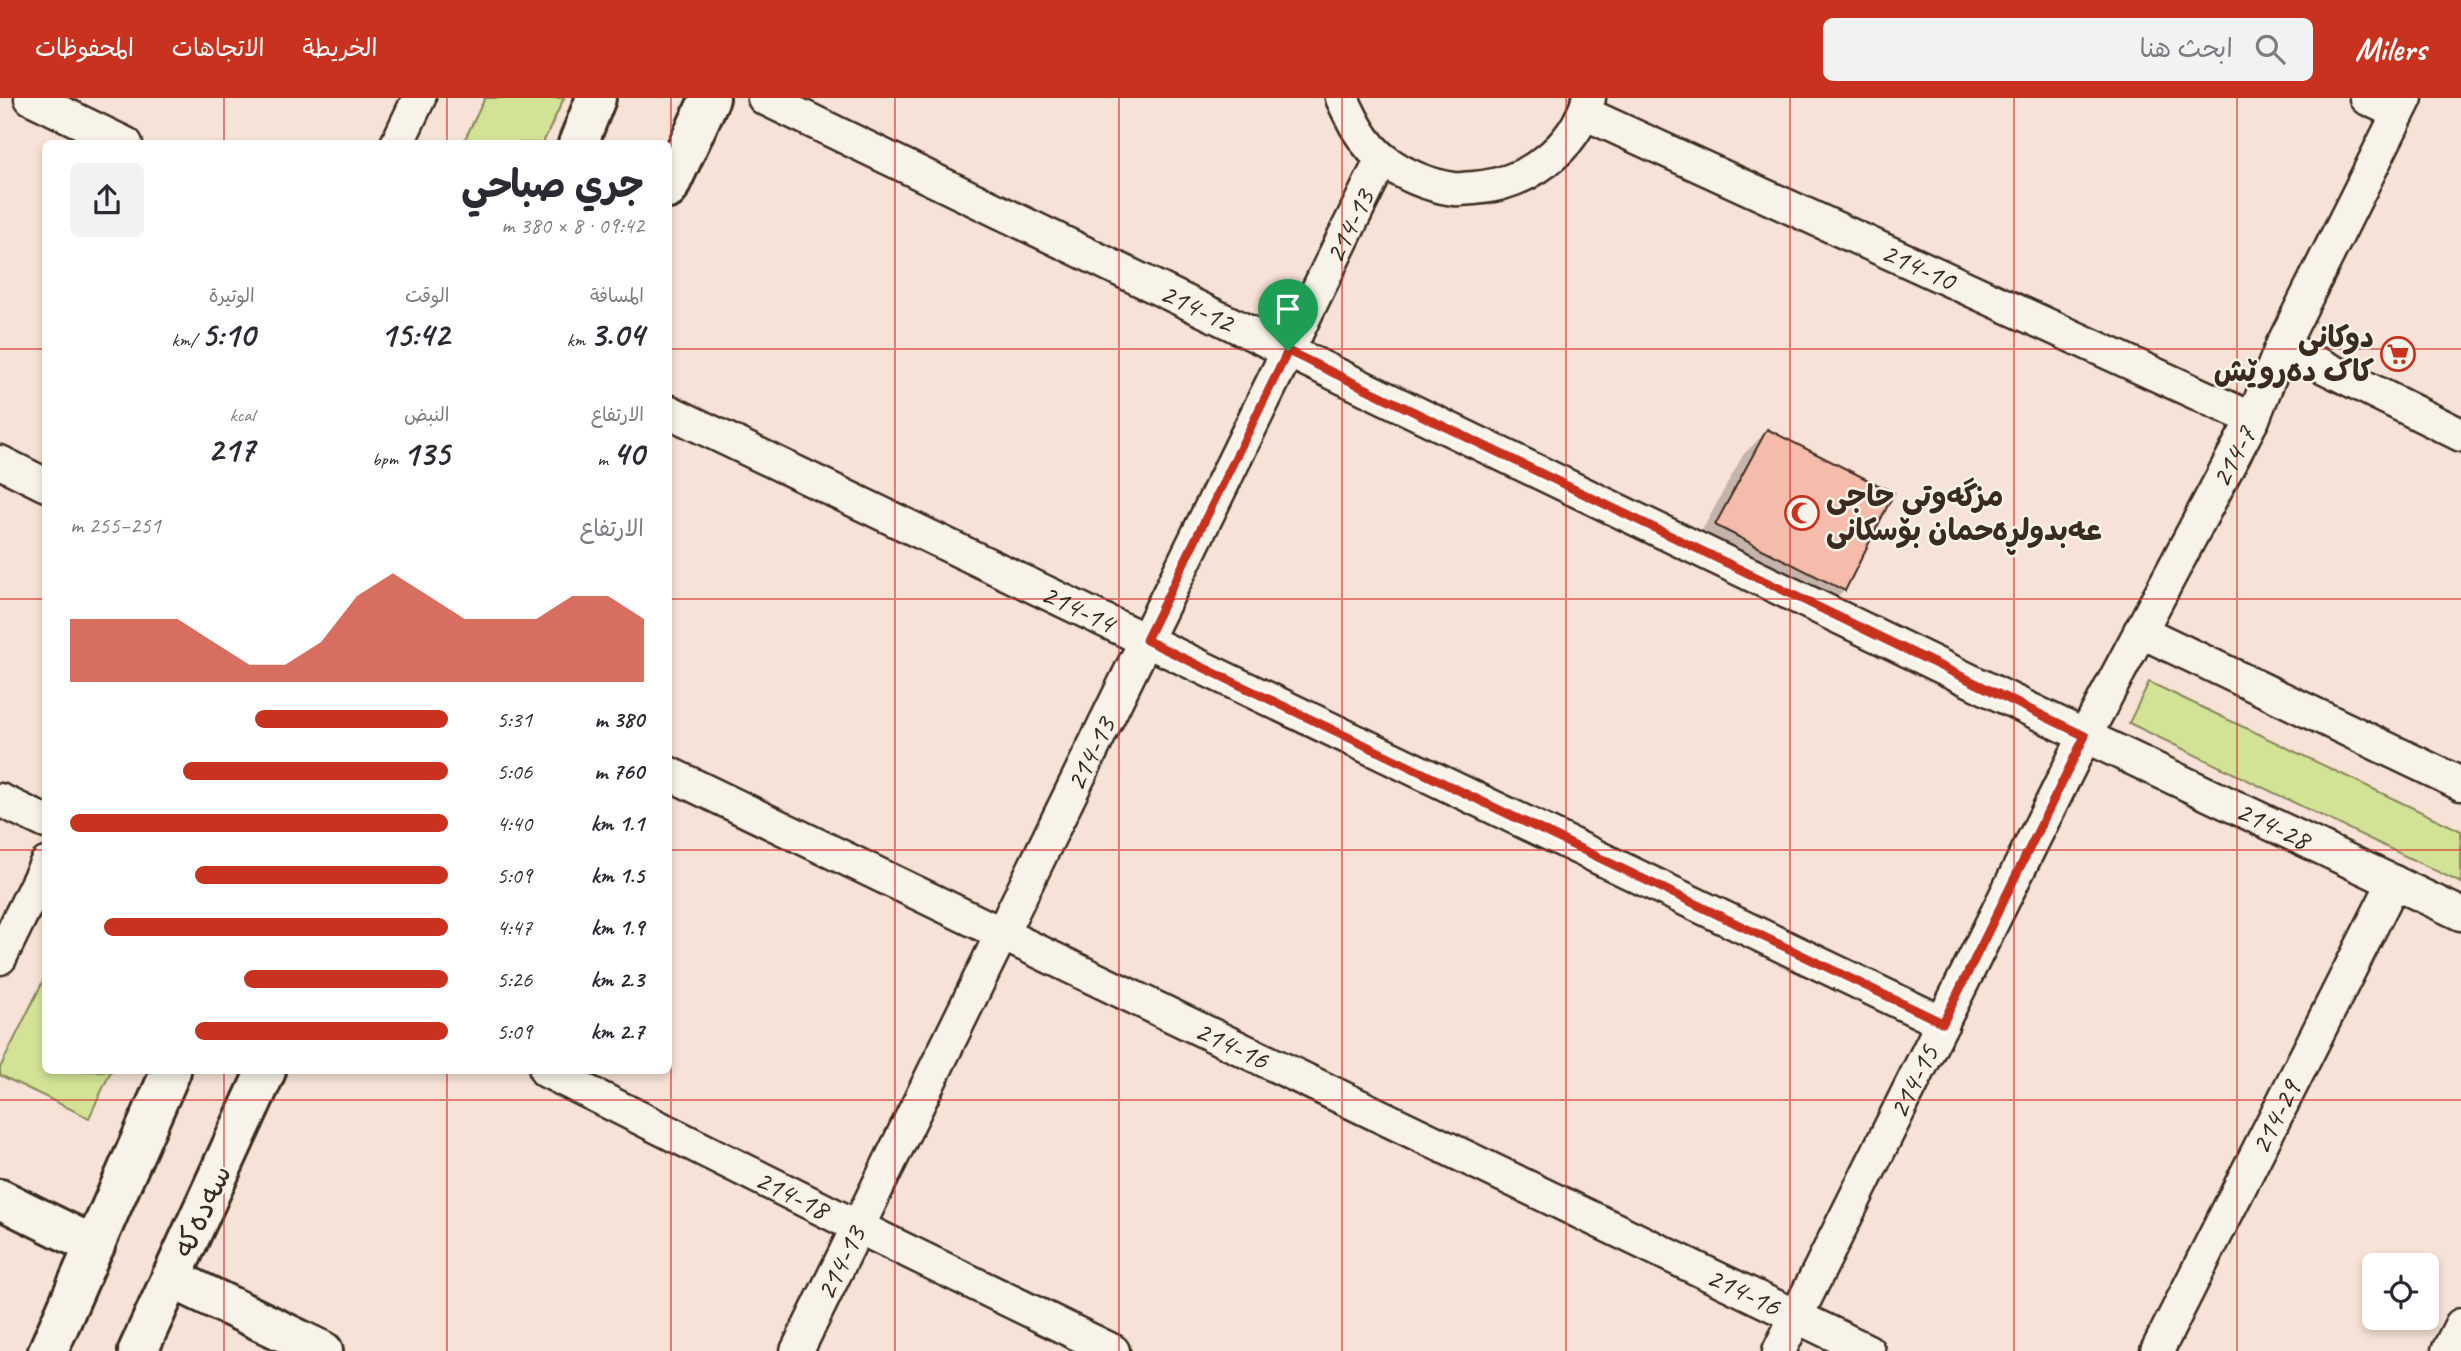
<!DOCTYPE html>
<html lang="ar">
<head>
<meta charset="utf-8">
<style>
  :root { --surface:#fff; --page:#f2f2f3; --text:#2b2b33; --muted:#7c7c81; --accent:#c8321e }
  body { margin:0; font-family:Caveat,"Playpen Sans Arabic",sans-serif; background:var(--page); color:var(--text); direction:rtl; height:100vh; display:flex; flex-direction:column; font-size:26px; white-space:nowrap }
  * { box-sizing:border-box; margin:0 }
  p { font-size:23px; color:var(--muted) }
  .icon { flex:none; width:38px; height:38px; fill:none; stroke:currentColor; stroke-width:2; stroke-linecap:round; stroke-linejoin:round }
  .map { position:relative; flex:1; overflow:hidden; direction:ltr }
  .side { position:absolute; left:42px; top:42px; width:630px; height:934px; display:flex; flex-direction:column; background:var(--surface); border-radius:10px; box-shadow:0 4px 10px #0003; direction:rtl }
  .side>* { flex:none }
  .fabs { position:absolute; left:2362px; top:1155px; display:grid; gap:14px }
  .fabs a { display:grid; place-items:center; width:77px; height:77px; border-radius:10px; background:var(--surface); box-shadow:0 4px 10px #0003; font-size:35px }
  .pin { position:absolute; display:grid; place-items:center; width:60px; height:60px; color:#fff; margin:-72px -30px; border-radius:50% 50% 50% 0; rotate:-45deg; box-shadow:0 0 7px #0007 }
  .pin .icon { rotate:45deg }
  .round { display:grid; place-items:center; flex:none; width:74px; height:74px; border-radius:10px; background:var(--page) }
  .overview { display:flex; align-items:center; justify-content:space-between; height:119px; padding:0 28px }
  h1 { font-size:38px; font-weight:700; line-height:52px }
  .figures { display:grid; grid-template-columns:repeat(3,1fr); gap:10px; height:119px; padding:7px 28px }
  .figures div { display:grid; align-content:center }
  .figures b { font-size:35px; font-weight:700 }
  .figures small { font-size:19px; font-weight:400 }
  .figures p { font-size:19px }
  .chart { height:196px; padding:14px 28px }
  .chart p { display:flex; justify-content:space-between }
  .chart svg { width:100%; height:126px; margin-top:7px; fill:var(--accent); opacity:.7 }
  ul { padding:0 28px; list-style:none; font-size:23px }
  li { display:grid; grid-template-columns:112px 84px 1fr; align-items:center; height:52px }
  li i { height:18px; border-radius:9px; background:var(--accent) }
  header { display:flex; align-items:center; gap:42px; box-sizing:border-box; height:98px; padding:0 35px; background:var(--accent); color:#fff }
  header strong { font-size:33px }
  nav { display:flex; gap:38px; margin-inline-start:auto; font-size:24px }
  .search { width:490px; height:63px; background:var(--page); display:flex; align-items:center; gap:18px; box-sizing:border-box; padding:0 24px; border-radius:10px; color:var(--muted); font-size:26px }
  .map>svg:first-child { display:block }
  .garden { fill:#d3e396; stroke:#87865a; stroke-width:2 }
  .shadow { fill:#0003 }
  .building { fill:#f5bcac; stroke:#3b2a1e; stroke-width:2 }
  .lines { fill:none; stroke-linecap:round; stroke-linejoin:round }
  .minor-casing { stroke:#3b2a1e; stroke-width:37 }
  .tertiary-casing { stroke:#3b2a1e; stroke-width:44 }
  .secondary-casing { stroke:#3b2a1e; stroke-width:44 }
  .minor { stroke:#f7f3e8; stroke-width:32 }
  .tertiary { stroke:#f7f3e8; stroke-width:38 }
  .secondary { stroke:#f7f3e8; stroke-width:38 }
  .route-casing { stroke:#fff; stroke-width:14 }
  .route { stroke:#c8321e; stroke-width:9 }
  .grid { fill:none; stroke:#d62828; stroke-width:2; stroke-opacity:0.55 }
  .labels { text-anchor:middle; stroke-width:5; stroke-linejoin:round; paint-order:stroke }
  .street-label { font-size:30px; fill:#3b2a1e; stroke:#f7f3e8 }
  .poi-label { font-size:30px; font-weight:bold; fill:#3b2a1e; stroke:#f7f3e8; text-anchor:end }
</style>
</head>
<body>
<header>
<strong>Milers</strong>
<div class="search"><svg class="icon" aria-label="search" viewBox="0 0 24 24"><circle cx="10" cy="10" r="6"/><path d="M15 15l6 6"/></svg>ابحث هنا</div>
<nav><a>الخريطة</a><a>الاتجاهات</a><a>المحفوظات</a></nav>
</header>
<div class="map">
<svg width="2461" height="1253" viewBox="0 0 2461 1253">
  <rect width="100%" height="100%" fill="#f6e2d6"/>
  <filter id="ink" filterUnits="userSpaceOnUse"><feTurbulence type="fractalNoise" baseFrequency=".0143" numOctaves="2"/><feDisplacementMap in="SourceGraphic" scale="14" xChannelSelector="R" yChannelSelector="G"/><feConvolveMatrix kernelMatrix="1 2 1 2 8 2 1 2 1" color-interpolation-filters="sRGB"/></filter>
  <g filter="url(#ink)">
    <path class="garden" d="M485 0H564L543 45H463Z
      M2149 584 2461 733V785L2129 625Z
      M45 879 46 973H111L89 1020 0 977V970Z"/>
    <path class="shadow" d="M1767 333 1844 492 1820 516 1692 451 1743 357Z"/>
    <path class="building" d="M1767 331 1894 395 1845 493 1715 427Z"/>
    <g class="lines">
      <g class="minor-casing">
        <g id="minor">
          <path d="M31 0 126 46"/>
          <path id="s1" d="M764 0 2085 638 2461 816"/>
          <path d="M1342 0C1352 22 1364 47 1384 62 1404 77 1428 87 1453 91 1459 92 1467 90 1474 90 1527 86 1574 52 1589 0"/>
          <path d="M2366 0 2398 15"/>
          <path id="s2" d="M1584 15 2253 321"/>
          <path d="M397 46 419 0"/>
          <path d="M2282 248 2461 337"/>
          <path id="s3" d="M668 313 1943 925"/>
          <path d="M0 364 46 387"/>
          <path d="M2140 533 2461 686"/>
          <path id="s4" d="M668 675 1868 1253"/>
          <path d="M0 702 46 724"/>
          <path d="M0 860 46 766"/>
          <path id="s5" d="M546 973 858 1129 1113 1253"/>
          <path id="s6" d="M797 1253 1382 61"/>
          <path id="s7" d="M1779 1253 2085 638 2253 321 2282 248 2406 0"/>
          <path id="s8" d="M2157 1253 2394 784"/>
          <path d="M2448 1253 2461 1227"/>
        </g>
      </g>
      <g class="tertiary-casing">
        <path id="tertiary" d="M0 1101 95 1148
          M171 1180 323 1253"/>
      </g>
      <g class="secondary-casing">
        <path id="secondary" d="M578 46 596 0
          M668 91 710 0
          M48 1253 171 973
          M138 1253 266 973"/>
      </g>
      <use href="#minor" class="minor"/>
      <use href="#tertiary" class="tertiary"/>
      <use href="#secondary" class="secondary"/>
    </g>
  </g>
  <g class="lines" filter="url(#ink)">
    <g class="route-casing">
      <path id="route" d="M1288 253 2085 638 1943 925 1146 542Z"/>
    </g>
    <use href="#route" class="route"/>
  </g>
  <path class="grid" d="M224 0V46M447 0V46M671 0V1253M895 0V1253M1119 0V1253M1342 0V1253M1566 0V1253M1790 0V1253M2014 0V1253M2237 0V1253M0 251H46M668 251H2461M0 501H46M668 501H2461M0 752H46M668 752H2461M224 973V1253M447 973V1253M0 1002H2461"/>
  <defs>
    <g id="supermarket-ring" transform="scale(1.75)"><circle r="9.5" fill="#f7f3e8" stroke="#c8321e" stroke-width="1.5"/><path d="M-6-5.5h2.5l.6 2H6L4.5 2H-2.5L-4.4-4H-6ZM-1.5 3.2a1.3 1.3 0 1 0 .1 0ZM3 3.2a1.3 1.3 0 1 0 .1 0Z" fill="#c8321e"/></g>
    <g id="mosque-ring" transform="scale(1.75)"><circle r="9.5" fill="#f7f3e8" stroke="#c8321e" stroke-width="1.5"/><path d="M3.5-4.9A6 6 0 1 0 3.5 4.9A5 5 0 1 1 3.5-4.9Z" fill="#c8321e"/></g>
  </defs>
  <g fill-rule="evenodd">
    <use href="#supermarket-ring" x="2398" y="256"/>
    <use href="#mosque-ring" x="1802" y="415"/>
  </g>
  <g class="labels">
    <g class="street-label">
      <text dy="10" stroke="none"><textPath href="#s6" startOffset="1253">214-13</textPath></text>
      <text dy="10" stroke="none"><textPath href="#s2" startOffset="368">214-10</textPath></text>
      <text dy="10" stroke="none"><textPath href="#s1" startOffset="481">214-12</textPath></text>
      <text dy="10" stroke="none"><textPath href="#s7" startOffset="1003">214-7</textPath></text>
      <text dy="10" stroke="none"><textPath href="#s3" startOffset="455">214-14</textPath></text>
      <text dy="10" stroke="none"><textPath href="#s6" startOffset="665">214-13</textPath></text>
      <text dy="10" stroke="none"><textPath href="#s1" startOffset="1675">214-28</textPath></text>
      <text dy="10" stroke="none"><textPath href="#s4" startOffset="626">214-16</textPath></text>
      <text dy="10" stroke="none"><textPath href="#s7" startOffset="301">214-15</textPath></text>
      <text dy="10" stroke="none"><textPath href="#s8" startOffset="262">214-29</textPath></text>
      <text dy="10" stroke="none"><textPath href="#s5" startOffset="275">214-18</textPath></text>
      <text transform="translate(202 1113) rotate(-65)" y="10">سەدەکە</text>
      <text dy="10" stroke="none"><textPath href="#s6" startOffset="98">214-13</textPath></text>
      <text dy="10" stroke="none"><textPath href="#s4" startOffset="1194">214-16</textPath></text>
    </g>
    <g class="poi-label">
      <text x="2374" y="249">دوکانی<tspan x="2374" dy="34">کاک دەروێش</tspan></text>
      <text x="1826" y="408" text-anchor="start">مزگەوتی حاجی<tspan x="1826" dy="34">عەبدولڕەحمان بۆسکانی</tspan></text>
    </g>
  </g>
</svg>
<div class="fabs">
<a><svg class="icon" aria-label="locate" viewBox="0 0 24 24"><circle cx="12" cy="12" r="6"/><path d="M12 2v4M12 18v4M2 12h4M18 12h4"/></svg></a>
</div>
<div class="pin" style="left:1288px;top:253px;background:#1e9e55"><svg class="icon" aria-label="arrive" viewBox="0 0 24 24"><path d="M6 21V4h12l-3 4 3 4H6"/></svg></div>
<section class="side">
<div class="overview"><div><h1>جري صباحي</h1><p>09:42 · 8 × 380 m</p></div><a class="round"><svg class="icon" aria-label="share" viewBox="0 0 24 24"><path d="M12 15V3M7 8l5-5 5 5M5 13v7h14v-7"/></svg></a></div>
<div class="figures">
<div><p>المسافة</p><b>3.04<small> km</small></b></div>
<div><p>الوقت</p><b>15:42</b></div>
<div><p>الوتيرة</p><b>5:10<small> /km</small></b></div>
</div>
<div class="figures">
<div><p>الارتفاع</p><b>40<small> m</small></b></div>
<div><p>النبض</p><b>135<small> bpm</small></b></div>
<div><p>kcal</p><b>217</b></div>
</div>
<div class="chart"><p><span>الارتفاع</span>251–255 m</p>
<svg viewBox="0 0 160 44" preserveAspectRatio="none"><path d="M0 44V22L10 22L20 22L30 22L40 30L50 38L60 38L70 30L80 14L90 6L100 14L110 22L120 22L130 22L140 14L150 14L160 22V44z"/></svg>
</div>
<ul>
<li><b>380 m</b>5:31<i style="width:51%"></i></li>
<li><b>760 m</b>5:06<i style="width:70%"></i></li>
<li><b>1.1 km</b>4:40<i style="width:100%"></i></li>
<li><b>1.5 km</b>5:09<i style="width:67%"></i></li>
<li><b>1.9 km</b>4:47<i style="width:91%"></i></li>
<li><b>2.3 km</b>5:26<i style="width:54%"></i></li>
<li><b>2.7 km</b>5:09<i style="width:67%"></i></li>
</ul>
</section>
</div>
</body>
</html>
